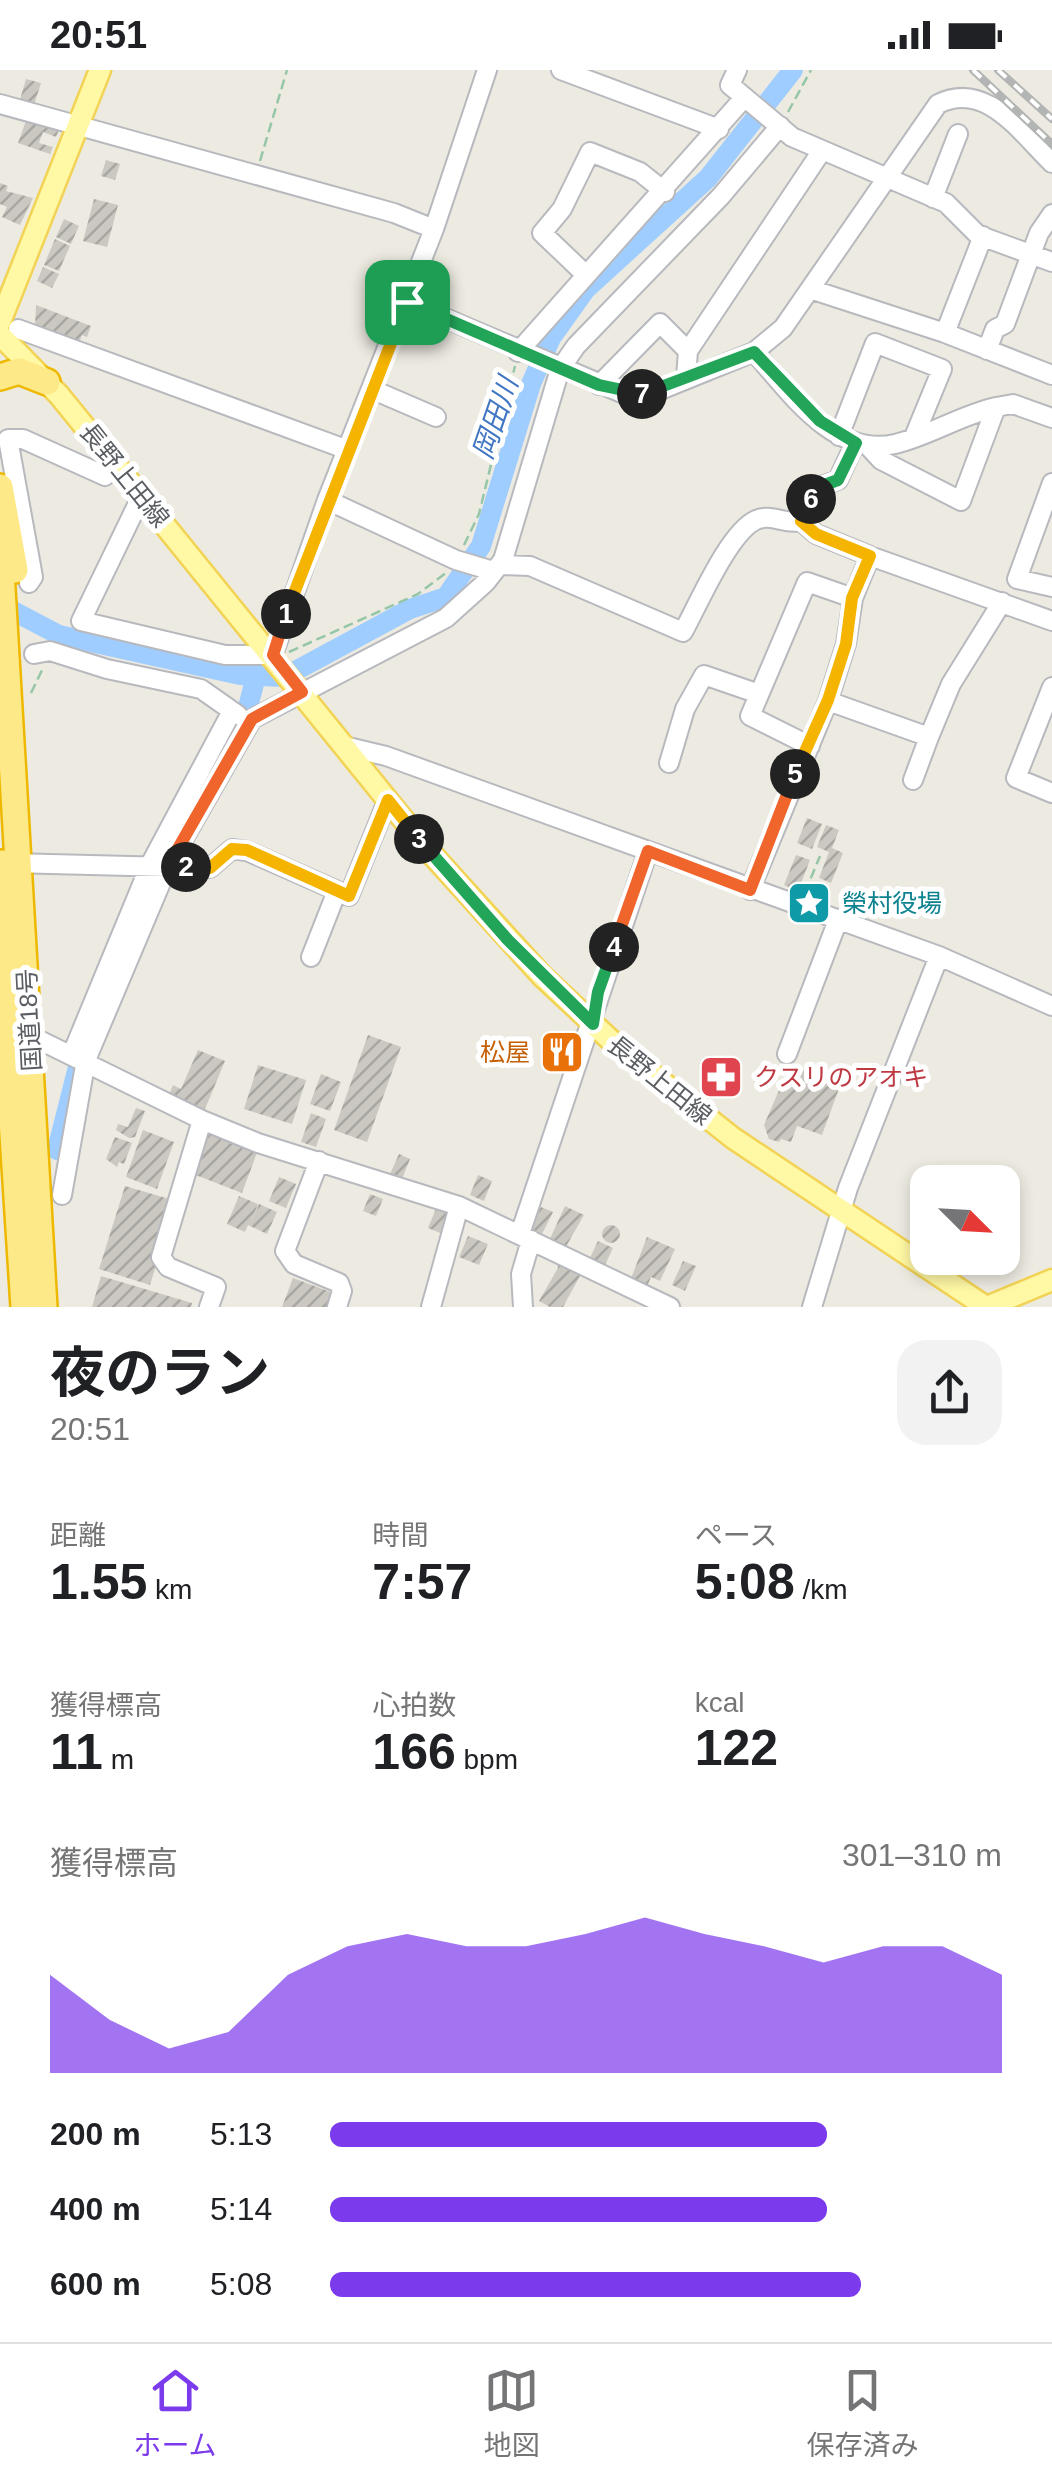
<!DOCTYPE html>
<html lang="ja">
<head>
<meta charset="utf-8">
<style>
  :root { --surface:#fff; --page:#f2f2f2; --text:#202124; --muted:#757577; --line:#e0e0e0; --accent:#7c3aed }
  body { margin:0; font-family:Helvetica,"Noto Sans JP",sans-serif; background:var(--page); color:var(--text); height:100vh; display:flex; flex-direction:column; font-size:38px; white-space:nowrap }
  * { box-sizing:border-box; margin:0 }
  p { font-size:32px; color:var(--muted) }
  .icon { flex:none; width:55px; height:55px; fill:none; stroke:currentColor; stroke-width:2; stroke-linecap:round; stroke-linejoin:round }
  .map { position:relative; height:1237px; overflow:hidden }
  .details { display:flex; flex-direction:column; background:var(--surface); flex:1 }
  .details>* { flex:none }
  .needle { width:65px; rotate:114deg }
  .fabs { position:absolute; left:910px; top:1095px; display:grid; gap:20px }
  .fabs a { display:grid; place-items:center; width:110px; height:110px; border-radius:20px; background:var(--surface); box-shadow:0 5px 15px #0003; font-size:50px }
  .pin { position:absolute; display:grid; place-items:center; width:85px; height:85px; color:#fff; margin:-42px; border-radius:20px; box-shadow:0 5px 15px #0006 }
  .km { position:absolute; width:50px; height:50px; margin:-25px; border-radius:50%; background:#222; color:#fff; font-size:28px; line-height:50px; text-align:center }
  .round { display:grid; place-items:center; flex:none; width:105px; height:105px; border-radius:30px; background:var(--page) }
  .summary { display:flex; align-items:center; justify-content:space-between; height:170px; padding:0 50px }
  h1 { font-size:55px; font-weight:700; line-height:75px }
  .figures { display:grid; grid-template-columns:repeat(3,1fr); gap:15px; height:170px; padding:10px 50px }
  .figures div { display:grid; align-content:center }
  .figures b { font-size:50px; font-weight:700 }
  .figures small { font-size:28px; font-weight:400 }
  .figures p { font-size:28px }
  .chart { height:280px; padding:20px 50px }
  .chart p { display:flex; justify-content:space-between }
  .chart svg { width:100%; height:180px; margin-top:10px; fill:var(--accent); opacity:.7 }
  ul { padding:0 50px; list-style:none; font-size:32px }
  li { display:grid; grid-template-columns:160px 120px 1fr; align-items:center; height:75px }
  li i { height:25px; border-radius:12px; background:var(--accent) }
  .status { display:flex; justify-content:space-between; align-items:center; height:70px; padding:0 50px; background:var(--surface); direction:ltr }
  .status svg { height:28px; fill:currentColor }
  .dock { display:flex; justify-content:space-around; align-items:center; height:140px; border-top:2px solid var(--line); background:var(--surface); font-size:28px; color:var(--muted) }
  .dock a { display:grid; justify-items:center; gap:5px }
  .dock .current { color:var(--accent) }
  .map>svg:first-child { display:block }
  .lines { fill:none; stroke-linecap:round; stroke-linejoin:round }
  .river { stroke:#9fcdff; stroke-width:20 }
  .building { fill:url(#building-hatch) }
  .minor-casing { stroke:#b7b9be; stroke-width:22 }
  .major-casing { stroke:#f2d355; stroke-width:25 }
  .highway-casing { stroke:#eeb800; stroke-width:30 }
  .path { stroke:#96c6a8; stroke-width:2.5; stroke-dasharray:10 5; stroke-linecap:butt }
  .minor { stroke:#fff; stroke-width:18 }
  .major { stroke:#fff8a4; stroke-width:20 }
  .highway { stroke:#fde988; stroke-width:25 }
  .rail-casing { stroke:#b3b4b4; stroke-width:8 }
  .rail { stroke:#fff; stroke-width:4; stroke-dasharray:11; stroke-linecap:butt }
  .split-1-casing { stroke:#fff; stroke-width:20 }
  .split-2-casing { stroke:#fff; stroke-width:20 }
  .split-3-casing { stroke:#fff; stroke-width:20 }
  .split-4-casing { stroke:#fff; stroke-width:20 }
  .split-5-casing { stroke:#fff; stroke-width:20 }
  .split-6-casing { stroke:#fff; stroke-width:20 }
  .split-7-casing { stroke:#fff; stroke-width:20 }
  .split-8-casing { stroke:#fff; stroke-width:20 }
  .split-1 { stroke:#f5b400; stroke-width:12 }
  .split-2 { stroke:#f0652b; stroke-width:12 }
  .split-3 { stroke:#f5b400; stroke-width:12 }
  .split-4 { stroke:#22a559; stroke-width:12 }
  .split-5 { stroke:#f0652b; stroke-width:12 }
  .split-6 { stroke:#f5b400; stroke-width:12 }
  .split-7 { stroke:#22a559; stroke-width:12 }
  .split-8 { stroke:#22a559; stroke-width:12 }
  .labels { text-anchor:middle; stroke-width:10; stroke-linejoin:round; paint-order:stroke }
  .street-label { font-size:25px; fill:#5a5d62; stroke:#fff }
  .culture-label { font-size:25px; fill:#0d838f; stroke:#fff; text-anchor:start }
  .food-label { font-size:25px; fill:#c56008; stroke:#fff; text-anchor:end }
  .health-label { font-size:25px; fill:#be3a42; stroke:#fff; text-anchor:start }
  .water-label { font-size:28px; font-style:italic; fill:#4176c3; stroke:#fff }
</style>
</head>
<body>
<div class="status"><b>20:51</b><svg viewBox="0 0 49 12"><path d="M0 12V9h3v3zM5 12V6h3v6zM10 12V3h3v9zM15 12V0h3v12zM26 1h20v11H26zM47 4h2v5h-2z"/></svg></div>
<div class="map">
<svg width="1052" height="1237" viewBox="0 0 1052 1237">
  <defs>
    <pattern id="building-hatch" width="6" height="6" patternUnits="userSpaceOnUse" patternTransform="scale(2.5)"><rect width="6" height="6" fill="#cac8c1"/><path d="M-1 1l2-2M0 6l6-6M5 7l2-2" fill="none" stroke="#a7a6a0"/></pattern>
  </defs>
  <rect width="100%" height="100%" fill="#edebe1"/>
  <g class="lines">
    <path class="river" d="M0 534 59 565 240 605 284 607 410 539 446 527 481 476 531 314 551 268 586 219 708 108 793 0
      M215 688 247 641 256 606
      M57 1080 84 973"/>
  </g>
  <path class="building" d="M26 9 41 13 33 38 19 33Z
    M27 48 59 60 56 67 43 62 39 73 53 77 50 84 18 73Z
    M106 90 120 94 115 110 101 106Z
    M0 113 8 116 6 121 33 128 20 155 2 147 7 137 0 134Z
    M94 129 118 135 107 177 83 171Z
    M64 149 79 156 71 174 56 167Z
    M55 169 70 176 59 201 44 195Z
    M43 197 59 204 52 218 37 211Z
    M36 235 91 256 87 267 82 265 79 273 35 257Z
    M807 748 822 754 812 779 797 773Z
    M826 755 839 760 832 778 843 783 831 813 819 808 829 782 817 777Z
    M796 785 810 790 798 821 784 815Z
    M368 965 401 977 367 1072 334 1060Z
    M198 980 225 991 203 1044 168 1027 173 1015 181 1019Z
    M258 995 306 1010 292 1054 244 1039Z
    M790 995 841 1013 822 1065 797 1056 791 1072 781 1069 779 1072 769 1069 764 1055Z
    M321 1004 341 1012 330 1041 310 1034Z
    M136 1038 145 1041 135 1067 129 1068 116 1060 118 1054 128 1057Z
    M311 1043 326 1049 316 1077 301 1072Z
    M143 1060 174 1072 157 1119 126 1107Z
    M210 1062 258 1080 242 1123 193 1104Z
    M115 1067 132 1073 124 1094 119 1092 117 1097 106 1089Z
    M399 1084 410 1089 402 1109 390 1104Z
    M478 1105 492 1111 484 1131 470 1125Z
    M279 1107 296 1114 286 1138 269 1131Z
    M125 1116 176 1131 150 1215 99 1199Z
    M370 1124 383 1129 376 1146 363 1141Z
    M239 1126 258 1134 251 1152 259 1134 277 1142 267 1164 248 1155 245 1162 227 1154Z
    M437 1136 454 1142 445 1165 428 1158Z
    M565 1136 584 1145 564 1180 548 1173Z
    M541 1137 553 1142 542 1164 530 1158Z
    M602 1164a9 9 0 1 1 18 0a9 9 0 1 1-18 0Z
    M468 1166 488 1174 479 1195 459 1187Z
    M647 1167 675 1179 660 1211 651 1207 646 1219 630 1211Z
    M598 1171 613 1178 603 1199 588 1192Z
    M557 1190 580 1206 563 1237H550L539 1231 558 1198Z
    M683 1191 696 1196 685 1221 672 1215Z
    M101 1206 192 1233 191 1237H92Z
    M293 1208 336 1224 331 1237H282Z"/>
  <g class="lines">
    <g class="minor-casing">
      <path id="minor" d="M561 0 719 59
        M737 0 730 15 792 67 946 133 978 165 1052 192
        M0 34 394 143 434 159
        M933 128 958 64
        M585 204 542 163 562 139 590 82 640 102 665 122
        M813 220 945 263 1052 305
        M407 232 622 323 648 325 754 282 783 258 938 34C986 10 1020 62 1052 93
        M18 259 348 380
        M945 263 983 166
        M987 280 995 259 1005 254 1039 163 1052 144
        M518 282 744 28
        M754 282C789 321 834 388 895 374 929 366 961 345 996 337L1013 334 1052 348
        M686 307 688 281 821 82
        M599 315 660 253 688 281
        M371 319 436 347
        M839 366 875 273 942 299 914 367
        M869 377 881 390 961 431 996 337
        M1052 413 1017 509 1052 517
        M142 425 81 551 225 585H273L327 430 434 159 487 0
        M327 430 456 490 493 501
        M801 451 816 418 838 410 855 373
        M499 495 530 496 683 562C698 535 729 462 756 450 772 443 784 455 801 451L816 464 870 486
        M29 513 33 507 8 369H23L105 406 117 395
        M34 584 50 581 107 599 201 619 238 645
        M1052 617 1016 708 1052 723
        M828 631 929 667 951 614 1002 532
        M810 676 750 646 807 512 853 528
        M348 677 386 686 939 886 1052 936
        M669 693 685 639 704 605 759 624
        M913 710 929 667
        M10 793 210 798 232 779 247 781 349 826 388 729
        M750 820 828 631 846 574 853 528 870 486 1052 551
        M311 887 337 821
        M19 960 202 1050 258 1073 459 1136 670 1237
        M72 984 151 793 231 643
        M787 984 838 850
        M202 1050 161 1187 168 1197 216 1217 209 1237
        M319 1091 285 1181 294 1194 339 1213 342 1221 337 1237
        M62 1125 86 990 168 796 252 649 446 548 486 512 503 490 560 299 576 276 721 126 780 56
        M520 1164 648 781
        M431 1237 459 1136
        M523 1237 521 1204 531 1170
        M812 1237 848 1118 939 886"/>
    </g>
    <g class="major-casing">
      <path id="major" d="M0 252 100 0
        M0 265 59 325 428 780 542 906 618 977 733 1068 986 1237
        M987 1237 1052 1210"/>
    </g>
    <g class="highway-casing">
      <path id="highway" d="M0 307 19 301 47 312
        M0 417 15 500
        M0 484 44 1237
        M2 793 6 955 24 1237"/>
    </g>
    <path class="path" d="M788 42 811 0
      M260 91 287 0
      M464 475 479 444 515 296
      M289 582 418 524 446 503
      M31 623 44 596
      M805 822 820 786"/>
    <use href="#minor" class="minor"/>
    <use href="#major" class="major"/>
    <use href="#highway" class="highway"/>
    <g class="rail-casing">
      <path id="rail" d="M973 0 1052 74
        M998 0 1052 49"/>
    </g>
    <use href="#rail" class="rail"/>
  </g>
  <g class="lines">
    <g class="split-1-casing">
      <path id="split-1" d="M286 544 407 232"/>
    </g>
    <g class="split-2-casing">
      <path id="split-2" d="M186 797 168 796 252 649 302 622 273 585 286 544"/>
    </g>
    <g class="split-3-casing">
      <path id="split-3" d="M186 797 210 798 232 779 247 780 349 826 388 730 419 769"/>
    </g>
    <g class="split-4-casing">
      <path id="split-4" d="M419 769 508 870 593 954 598 922 614 877"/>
    </g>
    <g class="split-5-casing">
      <path id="split-5" d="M614 877 648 781 750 820 795 704"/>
    </g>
    <g class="split-6-casing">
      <path id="split-6" d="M795 704 828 630 846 574 852 528 870 486 816 464 801 451 811 429"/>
    </g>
    <g class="split-7-casing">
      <path id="split-7" d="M642 324 754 282 820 351 856 373 838 410 816 418 811 429"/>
    </g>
    <g class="split-8-casing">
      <path id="split-8" d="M407 232 599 315 642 324"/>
    </g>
    <use href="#split-1" class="split-1"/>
    <use href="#split-2" class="split-2"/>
    <use href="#split-3" class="split-3"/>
    <use href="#split-4" class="split-4"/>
    <use href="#split-5" class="split-5"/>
    <use href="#split-6" class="split-6"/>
    <use href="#split-7" class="split-7"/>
    <use href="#split-8" class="split-8"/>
  </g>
  <defs>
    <g id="sight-square" transform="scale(2.25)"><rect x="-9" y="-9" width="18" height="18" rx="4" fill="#0f9aa8" stroke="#fff"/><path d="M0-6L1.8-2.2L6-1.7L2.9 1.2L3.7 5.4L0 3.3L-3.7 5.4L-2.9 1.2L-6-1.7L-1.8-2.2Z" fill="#fff"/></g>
    <g id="restaurant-square" transform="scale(2.25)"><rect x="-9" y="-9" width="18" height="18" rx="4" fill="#e8710a" stroke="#fff"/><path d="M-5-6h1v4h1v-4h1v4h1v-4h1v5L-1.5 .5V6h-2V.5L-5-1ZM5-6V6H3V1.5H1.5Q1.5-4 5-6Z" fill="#fff"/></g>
    <g id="pharmacy-square" transform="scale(2.25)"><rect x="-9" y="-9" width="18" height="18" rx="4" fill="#e0444e" stroke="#fff"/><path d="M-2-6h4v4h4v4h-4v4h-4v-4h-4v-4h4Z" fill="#fff"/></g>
  </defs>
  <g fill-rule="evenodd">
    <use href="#sight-square" x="809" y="833"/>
    <use href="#restaurant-square" x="562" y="982"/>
    <use href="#pharmacy-square" x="721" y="1007"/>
  </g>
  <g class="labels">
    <g class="street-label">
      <text transform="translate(125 405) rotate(51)" y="9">長野上田線</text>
      <text transform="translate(29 950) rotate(-93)" y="9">国道18号</text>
      <text transform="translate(660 1010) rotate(39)" y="9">長野上田線</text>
    </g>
    <g class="culture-label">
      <text x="842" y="842">榮村役場</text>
    </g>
    <g class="food-label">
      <text x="530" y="991">松屋</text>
    </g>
    <g class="health-label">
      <text x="754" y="1016">クスリのアオキ</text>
    </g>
    <g class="water-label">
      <text transform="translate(495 348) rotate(-71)" y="10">岡田川</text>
    </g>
  </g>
</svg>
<div class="fabs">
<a><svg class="needle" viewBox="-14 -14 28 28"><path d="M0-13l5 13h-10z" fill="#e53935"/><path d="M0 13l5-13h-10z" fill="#757577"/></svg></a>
</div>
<div class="pin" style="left:407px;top:232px;background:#1e9e55"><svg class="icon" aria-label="arrive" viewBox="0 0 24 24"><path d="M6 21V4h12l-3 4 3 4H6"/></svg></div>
<b class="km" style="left:286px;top:544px">1</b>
<b class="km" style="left:186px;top:797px">2</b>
<b class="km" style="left:419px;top:769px">3</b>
<b class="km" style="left:614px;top:877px">4</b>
<b class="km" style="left:795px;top:704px">5</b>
<b class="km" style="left:811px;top:429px">6</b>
<b class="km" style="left:642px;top:324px">7</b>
</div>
<section class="details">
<div class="summary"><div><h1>夜のラン</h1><p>20:51</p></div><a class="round"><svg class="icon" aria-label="share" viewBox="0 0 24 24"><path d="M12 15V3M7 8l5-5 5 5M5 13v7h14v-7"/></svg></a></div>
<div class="figures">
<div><p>距離</p><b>1.55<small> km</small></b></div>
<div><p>時間</p><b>7:57</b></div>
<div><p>ペース</p><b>5:08<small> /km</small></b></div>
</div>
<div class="figures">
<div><p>獲得標高</p><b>11<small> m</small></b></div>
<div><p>心拍数</p><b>166<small> bpm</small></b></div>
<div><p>kcal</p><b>122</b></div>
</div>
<div class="chart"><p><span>獲得標高</span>301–310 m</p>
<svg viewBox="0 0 160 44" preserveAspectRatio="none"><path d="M0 44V20L10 31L20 38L30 34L40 20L50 13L60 10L70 13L80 13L90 10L100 6L110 10L120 13L130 17L140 13L150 13L160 20V44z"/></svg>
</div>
<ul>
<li><b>200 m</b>5:13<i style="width:74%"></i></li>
<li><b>400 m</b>5:14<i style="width:74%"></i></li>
<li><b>600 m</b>5:08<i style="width:79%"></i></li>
</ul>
</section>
<nav class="dock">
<a class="current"><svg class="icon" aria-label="home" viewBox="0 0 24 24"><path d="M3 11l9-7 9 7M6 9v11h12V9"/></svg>ホーム</a>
<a><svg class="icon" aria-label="map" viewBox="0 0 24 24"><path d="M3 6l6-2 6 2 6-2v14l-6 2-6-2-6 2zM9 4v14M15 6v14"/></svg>地図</a>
<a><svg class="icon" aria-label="saved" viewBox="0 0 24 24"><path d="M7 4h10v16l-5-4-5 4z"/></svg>保存済み</a>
</nav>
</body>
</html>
